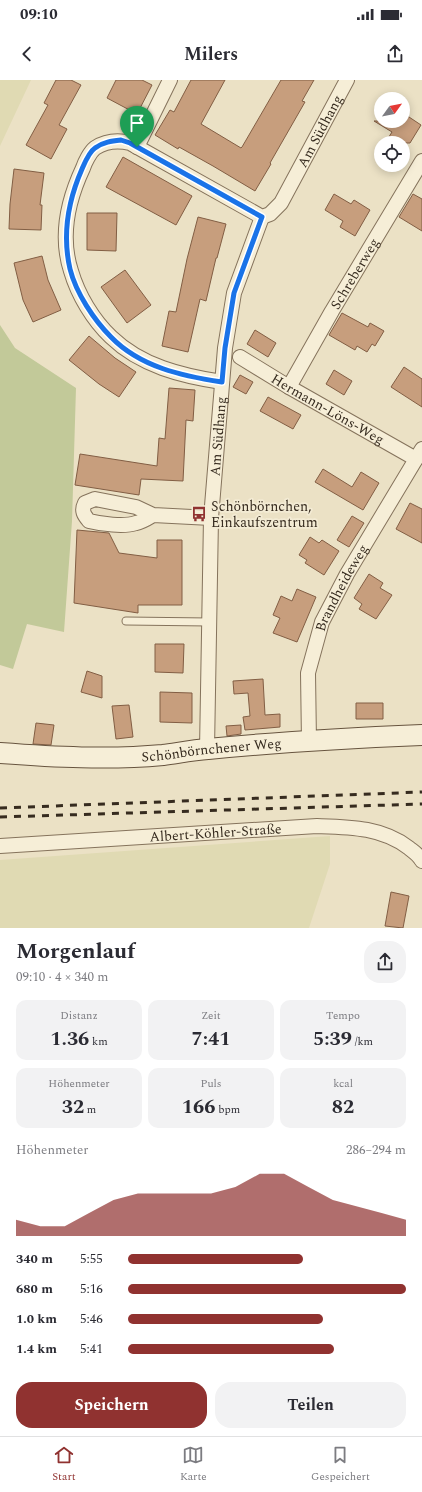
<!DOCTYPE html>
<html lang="de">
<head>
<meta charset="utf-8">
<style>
  :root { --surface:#fff; --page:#f2f2f3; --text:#2b2b33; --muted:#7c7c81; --line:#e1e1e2; --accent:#903230 }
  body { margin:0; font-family:Spectral,serif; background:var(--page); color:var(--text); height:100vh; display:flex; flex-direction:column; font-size:15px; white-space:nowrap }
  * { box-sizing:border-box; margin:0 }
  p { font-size:13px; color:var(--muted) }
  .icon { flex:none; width:22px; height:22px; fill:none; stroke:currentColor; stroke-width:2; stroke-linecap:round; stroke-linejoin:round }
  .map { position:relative; height:848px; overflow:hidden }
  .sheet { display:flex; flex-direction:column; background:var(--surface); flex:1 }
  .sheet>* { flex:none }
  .needle { width:26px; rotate:57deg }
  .buttons { position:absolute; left:374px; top:12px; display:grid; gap:8px }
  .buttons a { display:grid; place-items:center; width:36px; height:36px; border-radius:50%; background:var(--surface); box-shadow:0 2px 10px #0003; font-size:20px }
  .pin { position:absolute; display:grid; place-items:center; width:34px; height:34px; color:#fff; margin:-41px -17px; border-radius:50% 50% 50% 0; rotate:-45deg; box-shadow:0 0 4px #0007 }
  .pin .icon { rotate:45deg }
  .round { display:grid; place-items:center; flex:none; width:42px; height:42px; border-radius:16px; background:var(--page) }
  .headline { display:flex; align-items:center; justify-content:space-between; height:68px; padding:0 16px }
  h1 { font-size:22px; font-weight:700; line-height:30px }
  .figures { display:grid; grid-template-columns:repeat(3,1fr); gap:6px; height:68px; padding:4px 16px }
  .figures div { display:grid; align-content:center; border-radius:10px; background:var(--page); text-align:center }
  .figures b { font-size:20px; font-weight:700 }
  .figures small { font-size:11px; font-weight:400 }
  .figures p { font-size:11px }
  .chart { height:112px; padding:8px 16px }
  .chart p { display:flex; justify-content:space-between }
  .chart svg { width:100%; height:72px; margin-top:4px; fill:var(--accent); opacity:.7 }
  .cta { display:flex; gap:8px; margin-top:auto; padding:8px 16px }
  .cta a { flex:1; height:46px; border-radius:16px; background:var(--accent); color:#fff; font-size:16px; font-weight:700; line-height:46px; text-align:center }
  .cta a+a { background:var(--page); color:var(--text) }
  ul { padding:0 16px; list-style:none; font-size:13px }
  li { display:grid; grid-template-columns:64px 48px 1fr; align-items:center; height:30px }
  li i { height:10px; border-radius:5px; background:var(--accent) }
  .status { display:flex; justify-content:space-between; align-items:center; height:28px; padding:0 20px; background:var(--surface); direction:ltr }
  .status svg { height:11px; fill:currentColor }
  header { display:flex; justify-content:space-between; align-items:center; height:52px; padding:0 16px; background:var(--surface); font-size:18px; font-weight:700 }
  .tab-bar { display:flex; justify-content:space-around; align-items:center; height:56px; border-top:1px solid var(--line); background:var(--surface); font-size:11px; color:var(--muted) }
  .tab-bar a { display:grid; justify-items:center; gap:2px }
  .tab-bar .current { color:var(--accent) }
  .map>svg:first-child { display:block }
  .farmland { fill:#e0dab3 }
  .green { fill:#c2c999 }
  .building { fill:#c79e7d; stroke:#825e44 }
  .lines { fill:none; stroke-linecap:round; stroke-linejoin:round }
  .lane-casing { stroke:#85735c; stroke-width:9 }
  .street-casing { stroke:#85735c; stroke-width:16 }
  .secondary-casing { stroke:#67543f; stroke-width:22 }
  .lane { stroke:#f6eed7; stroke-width:7 }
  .street { stroke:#f6eed7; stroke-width:14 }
  .secondary { stroke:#f6eed7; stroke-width:20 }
  .rail { stroke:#362b1f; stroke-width:3; stroke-dasharray:7 7; stroke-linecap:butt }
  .route-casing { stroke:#fff; stroke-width:8 }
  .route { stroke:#1a73e8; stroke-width:5 }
  .labels { text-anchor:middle; stroke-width:3.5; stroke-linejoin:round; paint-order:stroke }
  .street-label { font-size:14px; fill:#362b1f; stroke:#f3ebd4 }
  .poi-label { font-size:14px; fill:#362b1f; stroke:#f3ebd4; text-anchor:start }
</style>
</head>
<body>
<div class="status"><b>09:10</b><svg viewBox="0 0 49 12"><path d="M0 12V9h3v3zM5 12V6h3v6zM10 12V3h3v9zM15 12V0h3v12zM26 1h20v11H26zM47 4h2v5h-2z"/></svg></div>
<header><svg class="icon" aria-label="back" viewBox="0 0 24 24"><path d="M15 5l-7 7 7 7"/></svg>Milers<svg class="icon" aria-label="share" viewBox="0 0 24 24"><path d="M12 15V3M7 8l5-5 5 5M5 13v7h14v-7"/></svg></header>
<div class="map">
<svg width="422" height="848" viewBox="0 0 422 848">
  <rect width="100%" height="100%" fill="#ebe1c5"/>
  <path class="farmland" d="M0 0H31L0 66Z
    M330 756V784L309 848H0V780Z"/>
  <path class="green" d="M0 245 15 268 76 308 72 441 64 552 27 544 13 589 0 585Z"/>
  <path class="building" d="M56 0H71L81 5 59 45 67 49 51 79 26 65 48 25 44 23Z
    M116 0H142L152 5 137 34 107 18Z
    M191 0H225L201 44 241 68 242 67 281 0H314L302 21 305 22 270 83 271 84 255 111 213 86 179 67 178 69 155 55 170 30 174 32Z
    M403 33 421 45 410 63H385L392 52 374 41H403Z
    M123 77 192 116 176 145 106 107Z
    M14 89 44 93 40 125H42L41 150 9 149 10 124Z
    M334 114 351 124 354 120 370 130 355 156 340 147 343 141 325 130Z
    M413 114 422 119V151L399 137Z
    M87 133H117L116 171 87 170Z
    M198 137 226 144 217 178H216L206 221 200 219 188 272 162 266 169 231 176 232 187 179Z
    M42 176 48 200 61 230 33 242 23 220 14 183Z
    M125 190 151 225 127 243 101 207Z
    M342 233 368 247 370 243 384 251 375 266 372 264 367 272 357 266 355 270 329 255Z
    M255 250 276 263 268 277 247 264Z
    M89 256 115 278 136 292 119 317 99 304 69 280Z
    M404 287 422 299V327L391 307Z
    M334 290 352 301 344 315 326 304Z
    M240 295 253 302 246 314 233 307Z
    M169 308 195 310 193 341 186 340 183 401 141 399 139 415 75 405 80 374 157 386 159 358 165 359Z
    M268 317 301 335 293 349 260 331Z
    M323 389 352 407 361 392 379 403 363 430 315 402Z
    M410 423 422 429V463L396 449Z
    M352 436 364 443 349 467 337 460Z
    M77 450 109 453 119 473 157 478V460H182V525H138V533L74 523Z
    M310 457 319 463 322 460 339 471 324 495 305 483 307 480 299 475Z
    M369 494 383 503 380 508 392 515 376 539 359 529 362 524 354 518Z
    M297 509 316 517 297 562 273 553 280 538 273 535 281 516 292 521Z
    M155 564H184L183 593 155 592Z
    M87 591 102 596V618L81 612Z
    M263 599 265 635 280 634V647L245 650 243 637 250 636 248 613 234 614 233 601Z
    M160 612 192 613V643L160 642Z
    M356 623H383V639H356Z
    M129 625 133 657 116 659 112 626Z
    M36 643 54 645 51 665 33 664Z
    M241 645V654L227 656 226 646Z
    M391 812 409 816 403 848 385 846Z"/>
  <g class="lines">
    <g class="lane-casing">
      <path id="lane" d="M126 541 209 542"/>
    </g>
    <g class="street-casing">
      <g id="street">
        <path d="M137 67 170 0"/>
        <path id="s1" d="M240 277 289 307 416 379"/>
        <path id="s2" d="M222 302C182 296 141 286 111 257 93 240 78 215 71 191 60 157 68 120 83 88 85 82 90 72 95 68 106 61 118 60 130 63L262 137 270 134 281 123 347 0"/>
        <path id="s3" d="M289 307 332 231 422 81"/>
        <path d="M153 435C148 438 142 442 136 443 124 447 101 444 89 441 84 435 81 431 85 423L95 419 136 427 153 435 211 438"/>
        <path id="s4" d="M309 662 308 593 322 542 347 494 422 369"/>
        <path id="s5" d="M207 669 211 438 225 268 234 213 262 137"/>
        <path id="s6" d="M0 766 317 746C349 747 382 747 409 768 414 772 419 775 422 781"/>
      </g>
    </g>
    <g class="secondary-casing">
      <g id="secondary">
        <path id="s7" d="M0 673C54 677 109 680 163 675 178 673 193 670 208 669 279 662 351 658 422 655"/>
      </g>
    </g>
    <use href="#lane" class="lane"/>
    <use href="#street" class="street"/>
    <use href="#secondary" class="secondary"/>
    <path class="rail" d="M0 728 422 712
      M0 737 422 724"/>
  </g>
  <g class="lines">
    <g class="route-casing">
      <path id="route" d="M121 60 130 63 262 137 234 213 225 268 222 302C182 296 140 287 111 257 94 240 76 213 70 189 62 154 68 121 82 89 85 82 89 72 95 68 103 62 112 61 121 60Z"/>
    </g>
    <use href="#route" class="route"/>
  </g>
  <defs>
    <g id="bus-bare" transform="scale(1.2)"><path d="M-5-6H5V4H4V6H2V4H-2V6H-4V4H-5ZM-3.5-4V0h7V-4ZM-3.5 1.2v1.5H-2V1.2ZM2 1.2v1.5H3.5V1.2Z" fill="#903230" stroke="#f3ebd4" stroke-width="2.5" paint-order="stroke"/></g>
  </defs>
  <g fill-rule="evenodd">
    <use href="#bus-bare" x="199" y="434"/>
  </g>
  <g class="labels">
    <g class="street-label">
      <text dy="5" stroke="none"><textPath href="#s2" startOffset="623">Am Südhang</textPath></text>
      <text dy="5" stroke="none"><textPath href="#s3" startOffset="131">Schreberweg</textPath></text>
      <text dy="5" stroke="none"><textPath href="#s1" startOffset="102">Hermann-Löns-Weg</textPath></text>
      <text dy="5" stroke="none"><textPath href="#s5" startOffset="313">Am Südhang</textPath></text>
      <text dy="5" stroke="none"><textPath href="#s4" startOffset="161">Brandheideweg</textPath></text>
      <text dy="5" stroke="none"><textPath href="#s7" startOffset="212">Schönbörnchener Weg</textPath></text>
      <text dy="5" stroke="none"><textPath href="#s6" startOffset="216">Albert-Köhler-Straße</textPath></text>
    </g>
    <g class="poi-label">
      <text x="211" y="431">Schönbörnchen,<tspan x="211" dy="16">Einkaufszentrum</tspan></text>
    </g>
  </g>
</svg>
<div class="buttons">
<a><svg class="needle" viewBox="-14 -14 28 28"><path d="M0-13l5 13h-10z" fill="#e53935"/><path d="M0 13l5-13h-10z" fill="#7c7c81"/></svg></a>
<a><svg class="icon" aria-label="locate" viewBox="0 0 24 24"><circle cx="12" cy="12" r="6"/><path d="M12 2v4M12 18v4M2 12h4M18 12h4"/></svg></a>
</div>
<div class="pin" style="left:137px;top:67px;background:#1e9e55"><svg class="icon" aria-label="arrive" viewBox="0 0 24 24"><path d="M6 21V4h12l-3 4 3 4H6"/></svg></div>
</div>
<section class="sheet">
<div class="headline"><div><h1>Morgenlauf</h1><p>09:10 · 4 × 340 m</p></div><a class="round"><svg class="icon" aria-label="share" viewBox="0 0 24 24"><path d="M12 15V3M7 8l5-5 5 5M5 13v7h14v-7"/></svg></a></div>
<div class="figures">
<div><p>Distanz</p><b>1.36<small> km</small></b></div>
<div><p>Zeit</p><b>7:41</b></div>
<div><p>Tempo</p><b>5:39<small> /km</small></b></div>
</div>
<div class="figures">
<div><p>Höhenmeter</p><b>32<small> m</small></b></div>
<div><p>Puls</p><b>166<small> bpm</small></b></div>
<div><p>kcal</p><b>82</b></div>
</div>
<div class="chart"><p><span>Höhenmeter</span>286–294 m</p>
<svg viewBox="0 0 160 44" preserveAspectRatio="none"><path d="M0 44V34L10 38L20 38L30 30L40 22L50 18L60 18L70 18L80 18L90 14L100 6L110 6L120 14L130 22L140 26L150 30L160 34V44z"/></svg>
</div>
<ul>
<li><b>340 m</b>5:55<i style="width:63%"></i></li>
<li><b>680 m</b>5:16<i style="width:100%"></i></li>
<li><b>1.0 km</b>5:46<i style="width:70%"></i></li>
<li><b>1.4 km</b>5:41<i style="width:74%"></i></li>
</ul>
<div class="cta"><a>Speichern</a><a>Teilen</a></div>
</section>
<nav class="tab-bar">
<a class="current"><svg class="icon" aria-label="home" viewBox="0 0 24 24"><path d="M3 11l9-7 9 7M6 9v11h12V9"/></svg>Start</a>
<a><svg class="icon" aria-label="map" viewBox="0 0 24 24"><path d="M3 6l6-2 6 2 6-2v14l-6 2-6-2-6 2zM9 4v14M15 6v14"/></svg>Karte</a>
<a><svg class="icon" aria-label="saved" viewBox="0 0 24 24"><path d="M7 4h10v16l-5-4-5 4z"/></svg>Gespeichert</a>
</nav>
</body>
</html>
